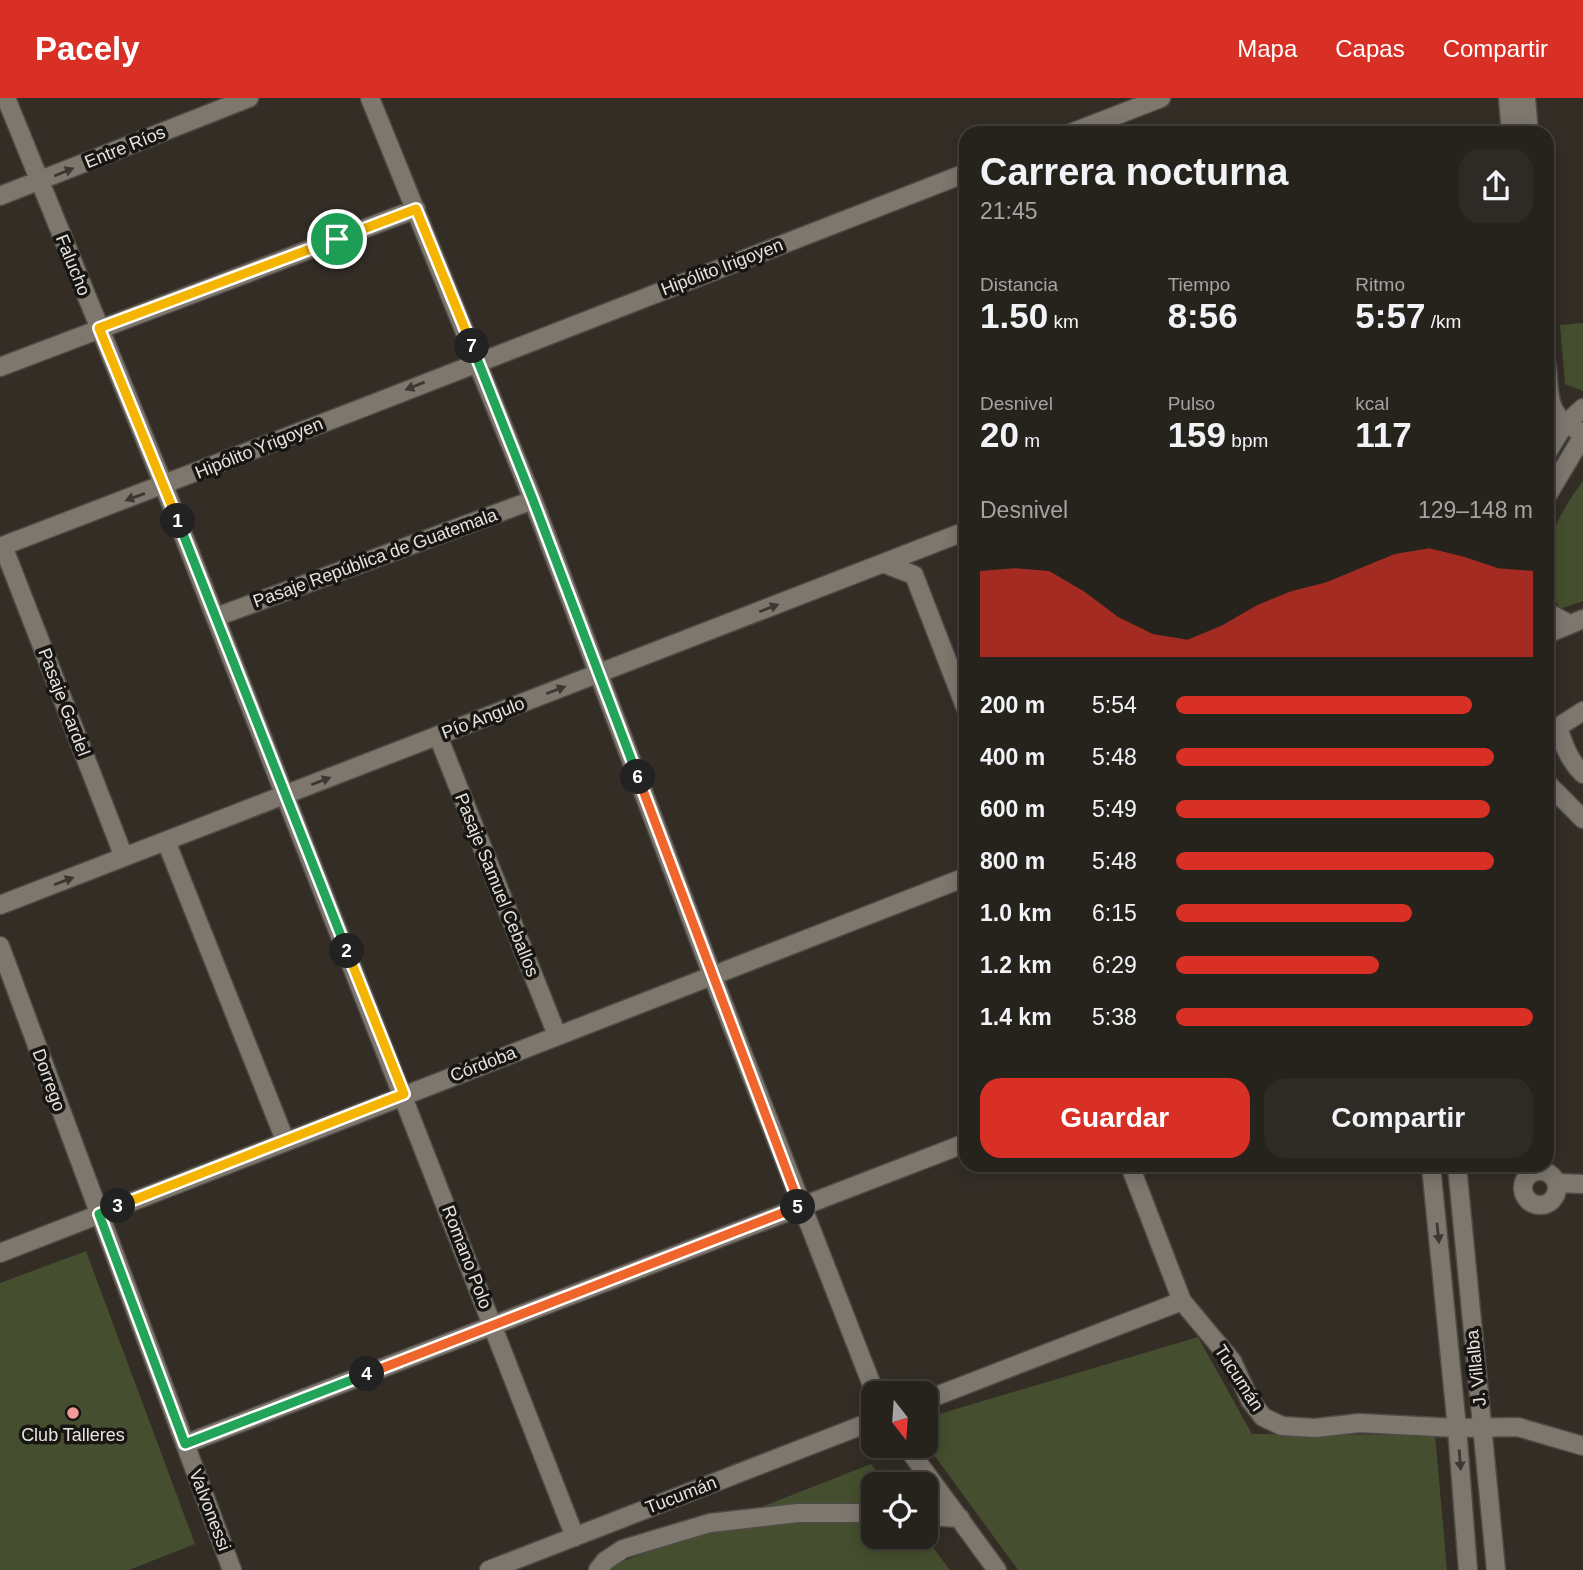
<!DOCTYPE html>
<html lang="es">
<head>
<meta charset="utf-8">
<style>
  :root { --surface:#26221c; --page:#2e2a25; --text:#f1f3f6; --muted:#a4a4a3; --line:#423f3b; --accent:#d93025 }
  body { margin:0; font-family:Helvetica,sans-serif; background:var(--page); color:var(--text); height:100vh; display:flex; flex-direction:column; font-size:26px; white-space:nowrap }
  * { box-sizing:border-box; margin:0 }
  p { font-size:23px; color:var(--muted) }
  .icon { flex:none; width:38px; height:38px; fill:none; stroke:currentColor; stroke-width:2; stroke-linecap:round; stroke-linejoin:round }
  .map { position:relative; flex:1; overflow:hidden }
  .sheet { position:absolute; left:959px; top:28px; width:595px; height:1046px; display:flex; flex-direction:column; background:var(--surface); border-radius:21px; box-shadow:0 4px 18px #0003,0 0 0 2px var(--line) }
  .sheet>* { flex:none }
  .needle { width:46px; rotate:163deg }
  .buttons { position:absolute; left:861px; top:1283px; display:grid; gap:14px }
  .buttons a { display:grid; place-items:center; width:77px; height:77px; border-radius:14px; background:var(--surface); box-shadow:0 4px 18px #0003,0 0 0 2px var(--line); font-size:35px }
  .pin { position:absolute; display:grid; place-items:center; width:60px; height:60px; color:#fff; margin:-30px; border:4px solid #fff; border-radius:50%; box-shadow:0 2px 7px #0007 }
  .km { position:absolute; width:35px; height:35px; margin:-18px; border-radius:50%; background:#222; color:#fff; font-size:19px; line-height:35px; text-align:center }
  .round { display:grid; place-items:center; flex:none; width:74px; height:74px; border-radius:21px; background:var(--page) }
  .headline { display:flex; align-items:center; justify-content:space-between; height:119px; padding:0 21px }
  h1 { font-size:38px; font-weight:700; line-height:52px }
  .stats { display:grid; grid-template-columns:repeat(3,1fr); gap:10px; height:119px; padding:7px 21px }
  .stats div { display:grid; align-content:center }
  .stats b { font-size:35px; font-weight:700 }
  .stats small { font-size:19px; font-weight:400 }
  .stats p { font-size:19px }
  .chart { height:196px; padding:14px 21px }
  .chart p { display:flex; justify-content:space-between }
  .chart svg { width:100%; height:126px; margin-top:7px; fill:var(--accent); opacity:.7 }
  .action { display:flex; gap:14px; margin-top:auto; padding:14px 21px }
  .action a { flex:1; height:80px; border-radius:21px; background:var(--accent); color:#fff; font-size:28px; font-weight:700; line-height:80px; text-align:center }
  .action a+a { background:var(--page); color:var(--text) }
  ul { padding:0 21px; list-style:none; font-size:23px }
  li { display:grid; grid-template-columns:112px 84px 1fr; align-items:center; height:52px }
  li i { height:18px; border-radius:9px; background:var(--accent) }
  header { display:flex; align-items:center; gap:42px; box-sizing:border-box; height:98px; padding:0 35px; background:var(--accent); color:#fff }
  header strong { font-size:33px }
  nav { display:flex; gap:38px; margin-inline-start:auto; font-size:24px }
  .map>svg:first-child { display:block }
  .green { fill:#454f2f }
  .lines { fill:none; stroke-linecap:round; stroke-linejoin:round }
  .minor-casing { stroke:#4f4b45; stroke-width:21 }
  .tertiary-casing { stroke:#4f4b45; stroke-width:21 }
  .minor { stroke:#7d776e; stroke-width:18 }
  .tertiary { stroke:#7d776e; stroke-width:18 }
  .oneway { fill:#3b3833 }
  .split-1-casing { stroke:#fff; stroke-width:14 }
  .split-2-casing { stroke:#fff; stroke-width:14 }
  .split-3-casing { stroke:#fff; stroke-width:14 }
  .split-4-casing { stroke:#fff; stroke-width:14 }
  .split-5-casing { stroke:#fff; stroke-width:14 }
  .split-6-casing { stroke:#fff; stroke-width:14 }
  .split-7-casing { stroke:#fff; stroke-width:14 }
  .split-8-casing { stroke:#fff; stroke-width:14 }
  .split-1 { stroke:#f5b400; stroke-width:9 }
  .split-2 { stroke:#22a559; stroke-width:9 }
  .split-3 { stroke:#f5b400; stroke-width:9 }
  .split-4 { stroke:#22a559; stroke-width:9 }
  .split-5 { stroke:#f0652b; stroke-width:9 }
  .split-6 { stroke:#f0652b; stroke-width:9 }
  .split-7 { stroke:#22a559; stroke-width:9 }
  .split-8 { stroke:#f5b400; stroke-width:9 }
  .poi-dot { fill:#f59b97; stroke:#181613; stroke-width:2.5 }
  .labels { text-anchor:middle; stroke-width:7; stroke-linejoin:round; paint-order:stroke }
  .street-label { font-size:18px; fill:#e7e3df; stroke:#181613 }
  .poi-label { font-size:18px; fill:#e7e3df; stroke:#181613 }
</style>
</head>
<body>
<header>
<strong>Pacely</strong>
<nav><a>Mapa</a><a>Capas</a><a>Compartir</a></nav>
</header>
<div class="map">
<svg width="1583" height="1472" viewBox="0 0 1583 1472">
  <rect width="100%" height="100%" fill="#332d26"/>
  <path class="green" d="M1583 225V293L1565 286 1560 227Z
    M1583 383V503L1560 511C1556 502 1548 491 1547 480 1542 445 1562 411 1583 383Z
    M86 1153 195 1446 129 1472H0V1185Z
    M1198 1239 1252 1336 1435 1337 1447 1472H1018L926 1346V1320Z
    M871 1366 886 1386H873V1438L925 1439 950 1472H601Z"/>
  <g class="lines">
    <g class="minor-casing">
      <path id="minor" d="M6 0 164 388 575 1439
        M370 0 533 402 716 887 875 1295
        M1508 0 1511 35
        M1526 0 1529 35
        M1071 35 1161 0
        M0 98 249 0
        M1547 268C1550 304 1547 319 1583 335
        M0 269 416 111
        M1547 355 1564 327 1583 310
        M1547 398 1583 338
        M3 448 124 759
        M0 449C323 327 644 199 966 75
        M885 466 914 477 966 611
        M1547 514 1569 526
        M216 519 533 402
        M1558 629C1564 648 1569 662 1583 676
        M438 638 557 937
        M1547 685 1583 721
        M166 743 285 1042
        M0 807 966 433
        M0 848 232 1472
        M1130 1068 1182 1203 1232 1263 1250 1302 1263 1319 1282 1328 1315 1330 1359 1325 1457 1330 1518 1329 1583 1348
        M1431 1068 1457 1330 1468 1472
        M1457 1068 1496 1472
        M1523 1090a17 17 0 1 1 34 0a17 17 0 1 1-34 0Z
        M1557 1085 1583 1086
        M926 1302 1182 1203
        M185 1346 966 1045
        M906 1348 997 1472
        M926 1418 960 1420
        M489 1472 873 1323
        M598 1472 605 1463 623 1451 710 1425 798 1415H873"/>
    </g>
    <g class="tertiary-casing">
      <path id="tertiary" d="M1547 536 1583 521
        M1547 636 1583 613
        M0 1155 966 779"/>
    </g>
    <use href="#minor" class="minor"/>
    <use href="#tertiary" class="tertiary"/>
  </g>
  <defs><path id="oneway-solid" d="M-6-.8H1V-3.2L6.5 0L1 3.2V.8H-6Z" transform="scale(1.75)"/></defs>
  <g class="oneway">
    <use href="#oneway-solid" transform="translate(64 74) rotate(-22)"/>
    <use href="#oneway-solid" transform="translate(415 288) rotate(158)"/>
    <use href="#oneway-solid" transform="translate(135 399) rotate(160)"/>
    <use href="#oneway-solid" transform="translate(769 510) rotate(-21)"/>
    <use href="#oneway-solid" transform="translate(556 592) rotate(-21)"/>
    <use href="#oneway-solid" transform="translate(321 683) rotate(-21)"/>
    <use href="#oneway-solid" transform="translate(64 783) rotate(-21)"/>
    <use href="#oneway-solid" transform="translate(1438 1135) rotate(84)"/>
    <use href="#oneway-solid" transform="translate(1460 1362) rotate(86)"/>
  </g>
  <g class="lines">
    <g class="split-1-casing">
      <path id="split-1" d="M178 423 99 230 337 141"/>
    </g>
    <g class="split-2-casing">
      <path id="split-2" d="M178 423 347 853"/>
    </g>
    <g class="split-3-casing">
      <path id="split-3" d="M118 1108 404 996 347 853"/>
    </g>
    <g class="split-4-casing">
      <path id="split-4" d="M118 1108 99 1116 185 1346 367 1276"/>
    </g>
    <g class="split-5-casing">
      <path id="split-5" d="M367 1276 798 1109"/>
    </g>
    <g class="split-6-casing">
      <path id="split-6" d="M638 679 800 1108 798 1109"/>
    </g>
    <g class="split-7-casing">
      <path id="split-7" d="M472 248 533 402 638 679"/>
    </g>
    <g class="split-8-casing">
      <path id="split-8" d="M337 141 416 111 472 248"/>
    </g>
    <use href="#split-1" class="split-1"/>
    <use href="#split-2" class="split-2"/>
    <use href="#split-3" class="split-3"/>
    <use href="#split-4" class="split-4"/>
    <use href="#split-5" class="split-5"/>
    <use href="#split-6" class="split-6"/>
    <use href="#split-7" class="split-7"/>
    <use href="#split-8" class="split-8"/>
  </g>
  <circle class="poi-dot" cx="73" cy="1315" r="7"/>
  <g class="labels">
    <g class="street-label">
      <text transform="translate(125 49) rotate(-22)" y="6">Entre Ríos</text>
      <text transform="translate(73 167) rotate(68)" y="6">Falucho</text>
      <text transform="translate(722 169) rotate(-21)" y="6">Hipólito Irigoyen</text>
      <text transform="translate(259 350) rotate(-22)" y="6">Hipólito Yrigoyen</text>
      <text transform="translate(375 460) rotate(-20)" y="6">Pasaje República de Guatemala</text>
      <text transform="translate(64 604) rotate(69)" y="6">Pasaje Gardel</text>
      <text transform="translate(483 620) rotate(-21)" y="6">Pío Angulo</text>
      <text transform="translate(497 787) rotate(68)" y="6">Pasaje Samuel Ceballos</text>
      <text transform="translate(483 966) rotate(-21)" y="6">Córdoba</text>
      <text transform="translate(49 982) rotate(70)" y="6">Dorrego</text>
      <text transform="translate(467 1159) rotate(69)" y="6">Romano Polo</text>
      <text transform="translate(1476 1270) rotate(-96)" y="6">J. Villalba</text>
      <text transform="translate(1239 1280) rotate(57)" y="6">Tucumán</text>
      <text transform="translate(681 1397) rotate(-21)" y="6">Tucumán</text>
      <text transform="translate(210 1412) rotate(69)" y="6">Valvonessi</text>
    </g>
    <g class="poi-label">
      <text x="73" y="1343">Club Talleres</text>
    </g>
  </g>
</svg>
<div class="buttons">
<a><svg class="needle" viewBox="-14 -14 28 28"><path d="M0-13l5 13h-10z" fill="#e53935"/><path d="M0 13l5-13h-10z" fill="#a4a4a3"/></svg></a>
<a><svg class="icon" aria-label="locate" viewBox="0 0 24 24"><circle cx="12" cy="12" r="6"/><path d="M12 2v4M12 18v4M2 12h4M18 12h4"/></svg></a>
</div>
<div class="pin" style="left:337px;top:141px;background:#1e9e55"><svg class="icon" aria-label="arrive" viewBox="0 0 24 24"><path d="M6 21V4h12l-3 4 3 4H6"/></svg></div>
<b class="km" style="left:178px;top:423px">1</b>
<b class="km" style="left:347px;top:853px">2</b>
<b class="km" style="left:118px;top:1108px">3</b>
<b class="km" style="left:367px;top:1276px">4</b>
<b class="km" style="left:798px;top:1109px">5</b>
<b class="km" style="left:638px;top:679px">6</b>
<b class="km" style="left:472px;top:248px">7</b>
<section class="sheet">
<div class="headline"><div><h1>Carrera nocturna</h1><p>21:45</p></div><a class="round"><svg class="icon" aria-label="share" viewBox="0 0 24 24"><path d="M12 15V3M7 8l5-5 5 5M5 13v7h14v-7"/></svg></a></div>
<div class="stats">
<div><p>Distancia</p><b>1.50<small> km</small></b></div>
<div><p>Tiempo</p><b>8:56</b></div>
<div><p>Ritmo</p><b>5:57<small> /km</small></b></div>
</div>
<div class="stats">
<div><p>Desnivel</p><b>20<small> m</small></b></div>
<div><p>Pulso</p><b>159<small> bpm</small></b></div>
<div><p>kcal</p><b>117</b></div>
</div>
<div class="chart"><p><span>Desnivel</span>129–148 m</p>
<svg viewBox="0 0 160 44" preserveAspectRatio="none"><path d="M0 44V14L10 13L20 14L30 21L40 30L50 36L60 38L70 33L80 26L90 21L100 18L110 13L120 8L130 6L140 9L150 13L160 14V44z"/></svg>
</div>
<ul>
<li><b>200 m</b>5:54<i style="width:83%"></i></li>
<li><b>400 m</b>5:48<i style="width:89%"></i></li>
<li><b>600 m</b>5:49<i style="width:88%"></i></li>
<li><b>800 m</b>5:48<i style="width:89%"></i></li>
<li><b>1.0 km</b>6:15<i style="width:66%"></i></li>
<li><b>1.2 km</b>6:29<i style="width:57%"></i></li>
<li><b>1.4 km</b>5:38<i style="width:100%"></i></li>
</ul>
<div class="action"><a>Guardar</a><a>Compartir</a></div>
</section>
</div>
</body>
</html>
